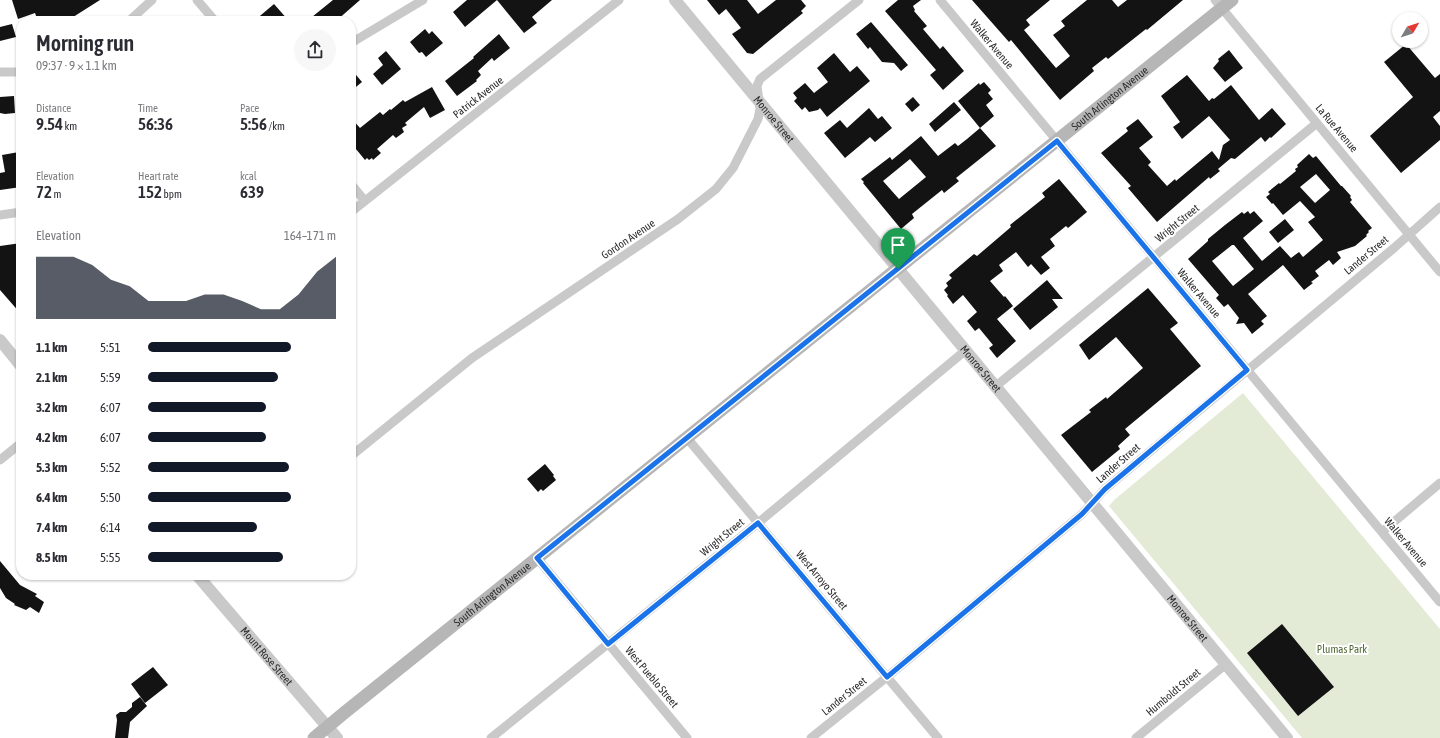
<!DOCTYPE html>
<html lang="en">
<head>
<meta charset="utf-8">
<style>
  :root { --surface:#fff; --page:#f7f7f7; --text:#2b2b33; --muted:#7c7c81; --accent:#111827 }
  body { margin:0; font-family:"Asap Condensed",sans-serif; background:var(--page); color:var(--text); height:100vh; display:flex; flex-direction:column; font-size:15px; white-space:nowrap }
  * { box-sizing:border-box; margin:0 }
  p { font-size:13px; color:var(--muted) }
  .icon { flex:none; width:22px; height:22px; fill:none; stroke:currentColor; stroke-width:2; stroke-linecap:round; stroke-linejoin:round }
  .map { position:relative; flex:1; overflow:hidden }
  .side { position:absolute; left:16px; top:16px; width:340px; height:564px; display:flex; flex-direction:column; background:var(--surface); border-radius:16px; box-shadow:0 1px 3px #0004 }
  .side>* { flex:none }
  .needle { width:26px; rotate:51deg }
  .fabs { position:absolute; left:1392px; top:12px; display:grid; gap:8px }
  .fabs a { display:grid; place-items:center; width:36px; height:36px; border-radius:50%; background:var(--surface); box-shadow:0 1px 3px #0004; font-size:20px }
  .pin { position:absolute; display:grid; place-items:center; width:34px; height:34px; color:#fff; margin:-41px -17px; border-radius:50% 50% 50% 0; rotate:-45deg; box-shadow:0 0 4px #0007 }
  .pin .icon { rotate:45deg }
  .round { display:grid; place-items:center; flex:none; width:42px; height:42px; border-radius:21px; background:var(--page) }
  .overview { display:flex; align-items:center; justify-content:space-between; height:68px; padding:0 20px }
  h1 { font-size:22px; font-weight:600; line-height:30px }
  .stats { display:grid; grid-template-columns:repeat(3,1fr); gap:6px; height:68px; padding:4px 20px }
  .stats div { display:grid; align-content:center }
  .stats b { font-size:17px; font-weight:600 }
  .stats small { font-size:11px; font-weight:400 }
  .stats p { font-size:11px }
  .chart { height:112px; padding:8px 20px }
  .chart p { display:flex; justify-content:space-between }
  .chart svg { width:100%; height:72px; margin-top:4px; fill:var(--accent); opacity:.7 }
  ul { padding:0 20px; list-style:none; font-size:13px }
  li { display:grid; grid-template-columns:64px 48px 1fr; align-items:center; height:30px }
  li i { height:10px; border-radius:5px; background:var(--accent) }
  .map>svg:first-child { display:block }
  .green { fill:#e3ebd7 }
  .building { fill:#131313; fill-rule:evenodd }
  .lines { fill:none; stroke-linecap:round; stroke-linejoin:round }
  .minor { stroke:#c9c9c9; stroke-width:9 }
  .tertiary { stroke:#c9c9c9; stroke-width:12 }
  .secondary { stroke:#b6b6b6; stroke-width:13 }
  .route-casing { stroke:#fff; stroke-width:8 }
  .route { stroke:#1a73e8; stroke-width:5 }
  .labels { text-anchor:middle; stroke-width:4; stroke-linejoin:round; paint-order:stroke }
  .street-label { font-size:11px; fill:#2c2c2c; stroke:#fff }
  .park-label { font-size:11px; fill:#506b36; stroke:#fff }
</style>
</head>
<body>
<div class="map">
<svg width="1440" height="738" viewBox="0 0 1440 738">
  <rect width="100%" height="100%" fill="#fff"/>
  <path class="green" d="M1243 393 1440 629V738H1302L1109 506 1114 500Z"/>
  <path class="building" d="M12 0H100L70 19 64 21H38L35 13 18 19Z
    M333 0H360L336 21H307Z
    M467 0H552L532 17 537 23 524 33 497 0 465 27 453 12Z
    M707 0H747L758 14 776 0H801L806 6 801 11 803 13 753 54 747 53 732 34 741 28 726 9 719 15Z
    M898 0H921L913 6 915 10 914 11 927 26 923 29 940 49 943 46 964 71 943 90 930 75 936 70 885 11Z
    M972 0H1050L1026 20 1030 25 1024 30 1056 68 1070 56 1053 35 1065 26 1061 21 1087 0H1112L1118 7 1127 0H1183L1147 30 1146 29 1108 59 1106 57 1092 68 1094 71 1060 100 1011 40 1009 42Z
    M274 4 289 21H254Z
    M871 22 908 65 901 71 894 63 882 62 870 47 868 49 856 34Z
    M12 24 16 37 0 41V27Z
    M425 29 429 34 432 31 443 43 426 57 422 52 419 53 410 42Z
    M499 34 510 48 494 61 492 58 478 71 481 75 476 80 477 81 457 96 445 81 474 58 473 57Z
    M1406 44 1435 78 1440 74V111L1433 117 1440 126V140L1401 173 1370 136 1413 97 1384 62Z
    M1229 50 1243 68 1225 82 1213 68 1219 61 1218 59Z
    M386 51 401 69 382 85 373 74 383 65 378 58Z
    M834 53 850 72 857 66 870 81 827 117 820 108 818 110 809 112 805 107 802 110 794 101 797 98 793 93 805 83 814 93 828 82 817 68Z
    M351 69 362 82 351 91Z
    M1187 75 1209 101 1212 98 1214 99 1231 85 1259 120 1272 108 1286 124 1271 138 1270 137 1265 142 1261 137 1235 159 1231 158 1218 169 1220 171 1210 179 1209 177 1157 222 1128 188 1131 186 1101 153 1128 131 1126 128 1138 119 1153 137 1139 148 1151 162 1148 165 1167 186 1175 179 1176 181 1212 151 1219 160 1223 145 1230 140 1209 116 1182 139 1173 127 1180 122 1161 96Z
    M984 82 991 90 988 93 993 99 986 105 994 116 980 128 996 146 956 178 959 181 944 193 942 190 912 214 914 218 901 229 863 183 864 182 861 179 890 157 892 160 921 136 938 156 955 143 958 146 967 139 980 128 958 101 979 83 980 85ZM910 159 926 177 899 199 883 181Z
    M432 87 445 110 430 118 424 107 405 123 407 125 402 128 404 132 396 138 393 135 377 149 381 153 373 160 372 158 369 160 367 158 365 160 351 143V118L360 128 380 112 383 115 390 109 391 110 403 100 405 102Z
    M14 96 15 113 5 114 0 113V97Z
    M913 97 920 105 912 112 905 104Z
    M954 102 961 110 935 132 929 124Z
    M869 108 878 119 882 116 892 128 875 142 870 137 845 158 824 133 840 120 847 128Z
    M19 152 21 164V187L0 190V173L5 172 2 155Z
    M1309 154 1313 158 1316 156 1341 186H1342L1351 196 1350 197 1352 200 1350 202 1372 228 1368 231 1369 232 1366 235 1367 236 1355 246 1337 252 1341 258 1333 265 1329 260 1315 271 1319 276 1311 282 1313 283 1304 290 1283 265 1248 294 1267 316 1261 321 1264 324 1252 334 1244 323 1236 324 1239 318 1228 304 1224 307 1216 298 1219 295 1188 259 1208 241V239L1225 225 1242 212 1244 214 1248 211 1250 214 1254 211 1263 221 1243 238 1262 261 1280 246 1291 258 1299 252 1303 257 1323 240 1308 222 1315 217 1300 201 1283 215 1273 203 1272 204 1266 197 1270 194 1268 192 1279 183 1280 184 1296 171 1295 169 1298 167 1297 165ZM1316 174 1330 190 1315 203 1300 187ZM1232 245H1234L1254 269 1233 286 1212 261Z
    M1059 179 1087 212 1068 228 1066 226 1050 239 1055 246 1041 257 1050 268 1041 275 1031 264 1028 267 1016 252 999 265 1003 271 990 281 1004 297 1005 296 1013 306 997 319 1016 341 997 358 989 348 993 345 979 328 975 331 967 321 977 312 963 295 953 304 947 296 948 295 944 290 948 286 946 283 952 278 949 275 974 254 977 256 1011 227 1010 225 1045 197 1042 193Z
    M1285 219 1294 230 1278 243 1269 232Z
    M21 243V314L0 290V246Z
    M1047 280 1063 299H1052L1058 307 1030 330 1013 309Z
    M1148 288 1178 323 1170 329 1201 366 1125 429 1130 435 1118 446 1120 449 1092 472 1061 435 1091 412 1089 410 1106 397 1107 399 1143 368 1116 337 1089 360 1079 345Z
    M545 464 554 475 553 476 556 480 543 491 541 489 538 492 527 479Z
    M0 561 20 585 37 594 35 596 44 602 39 613 30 607 26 610 14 605 15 604 6 598 0 588Z
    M1282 624 1334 687 1298 716 1247 653Z
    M153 667 168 685 145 703 131 684Z
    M140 697 147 706 130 722 128 738H115L117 720 116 715 120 712H126L132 707V703Z"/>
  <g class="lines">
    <path class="minor" d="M197 0 215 21
      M940 0 1440 602
      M1215 0 1440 272
      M129 21 152 0
      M351 43 423 0
      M0 72H21
      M351 184 365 201
      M351 212 619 0
      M0 215 21 212
      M996 386 1317 123
      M687 438 938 738
      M351 456 472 358 678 219 716 189 733 168 758 119 760 109 757 86 760 79 859 0
      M0 460 21 443
      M1382 532 1440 483
      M537 558 687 738
      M491 738 758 523 966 350
      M811 738 898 668 1082 514 1105 489 1394 248 1440 207
      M1136 738 1226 664"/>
    <g class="tertiary">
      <path id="s1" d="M675 0 1287 738"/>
      <path d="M0 340 21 366"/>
      <path id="s2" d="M197 575 337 738"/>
    </g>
    <path class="secondary" id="s3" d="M314 738 344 713 1232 0"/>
  </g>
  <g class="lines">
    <g class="route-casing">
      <path id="route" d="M1057 141 1247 370 1105 489 1082 514 887 677 758 523 608 644 537 558Z"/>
    </g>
    <use href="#route" class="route"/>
  </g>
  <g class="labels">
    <g class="street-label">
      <text transform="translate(992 44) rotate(50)" y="4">Walker Avenue</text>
      <text transform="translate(478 97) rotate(-38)" y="4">Patrick Avenue</text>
      <text dy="4" stroke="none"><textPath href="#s3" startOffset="1021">South Arlington Avenue</textPath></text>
      <text dy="4" stroke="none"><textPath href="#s1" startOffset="155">Monroe Street</textPath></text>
      <text transform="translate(1337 128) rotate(50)" y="4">La Rue Avenue</text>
      <text transform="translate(1177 223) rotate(-39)" y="4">Wright Street</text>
      <text transform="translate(628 239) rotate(-34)" y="4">Gordon Avenue</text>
      <text transform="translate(1366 255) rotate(-40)" y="4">Lander Street</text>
      <text transform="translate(1199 293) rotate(50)" y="4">Walker Avenue</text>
      <text dy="4" stroke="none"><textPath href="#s1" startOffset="479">Monroe Street</textPath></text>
      <text transform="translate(1118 463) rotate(-41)" y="4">Lander Street</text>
      <text transform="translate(722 537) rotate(-39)" y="4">Wright Street</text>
      <text transform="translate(1406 542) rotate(50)" y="4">Walker Avenue</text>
      <text transform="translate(822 580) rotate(50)" y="4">West Arroyo Street</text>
      <text dy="4" stroke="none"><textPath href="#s3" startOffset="229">South Arlington Avenue</textPath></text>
      <text dy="4" stroke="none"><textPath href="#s1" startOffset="803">Monroe Street</textPath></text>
      <text dy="4" stroke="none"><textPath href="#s2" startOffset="107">Mount Rose Street</textPath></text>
      <text transform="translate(652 677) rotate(50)" y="4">West Pueblo Street</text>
      <text transform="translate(1173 692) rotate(-40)" y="4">Humboldt Street</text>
      <text transform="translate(844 696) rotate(-39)" y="4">Lander Street</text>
    </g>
    <g class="park-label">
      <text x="1342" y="653">Plumas Park</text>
    </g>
  </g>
</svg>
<div class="fabs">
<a><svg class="needle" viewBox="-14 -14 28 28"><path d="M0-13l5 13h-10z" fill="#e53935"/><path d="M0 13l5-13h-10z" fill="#7c7c81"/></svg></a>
</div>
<div class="pin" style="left:898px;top:269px;background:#1e9e55"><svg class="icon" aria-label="arrive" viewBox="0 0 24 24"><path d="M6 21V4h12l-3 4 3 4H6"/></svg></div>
<section class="side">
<div class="overview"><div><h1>Morning run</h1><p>09:37 · 9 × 1.1 km</p></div><a class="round"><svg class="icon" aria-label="share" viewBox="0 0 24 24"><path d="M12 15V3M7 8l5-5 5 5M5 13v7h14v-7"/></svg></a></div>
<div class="stats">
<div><p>Distance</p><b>9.54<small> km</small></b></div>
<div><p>Time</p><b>56:36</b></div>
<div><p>Pace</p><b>5:56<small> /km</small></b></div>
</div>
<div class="stats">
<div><p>Elevation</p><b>72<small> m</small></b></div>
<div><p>Heart rate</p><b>152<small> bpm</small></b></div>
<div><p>kcal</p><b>639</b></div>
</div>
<div class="chart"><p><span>Elevation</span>164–171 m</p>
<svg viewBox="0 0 160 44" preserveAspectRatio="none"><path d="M0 44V6L10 6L20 6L30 11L40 20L50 24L60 33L70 33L80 33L90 29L100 29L110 33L120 38L130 38L140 29L150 15L160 6V44z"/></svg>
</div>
<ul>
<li><b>1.1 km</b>5:51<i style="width:76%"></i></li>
<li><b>2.1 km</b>5:59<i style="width:69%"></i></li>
<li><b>3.2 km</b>6:07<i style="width:63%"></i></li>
<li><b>4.2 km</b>6:07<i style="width:63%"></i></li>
<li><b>5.3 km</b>5:52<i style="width:75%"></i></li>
<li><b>6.4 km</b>5:50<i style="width:76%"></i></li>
<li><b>7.4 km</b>6:14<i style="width:58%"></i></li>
<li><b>8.5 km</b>5:55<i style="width:72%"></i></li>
</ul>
</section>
</div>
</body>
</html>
